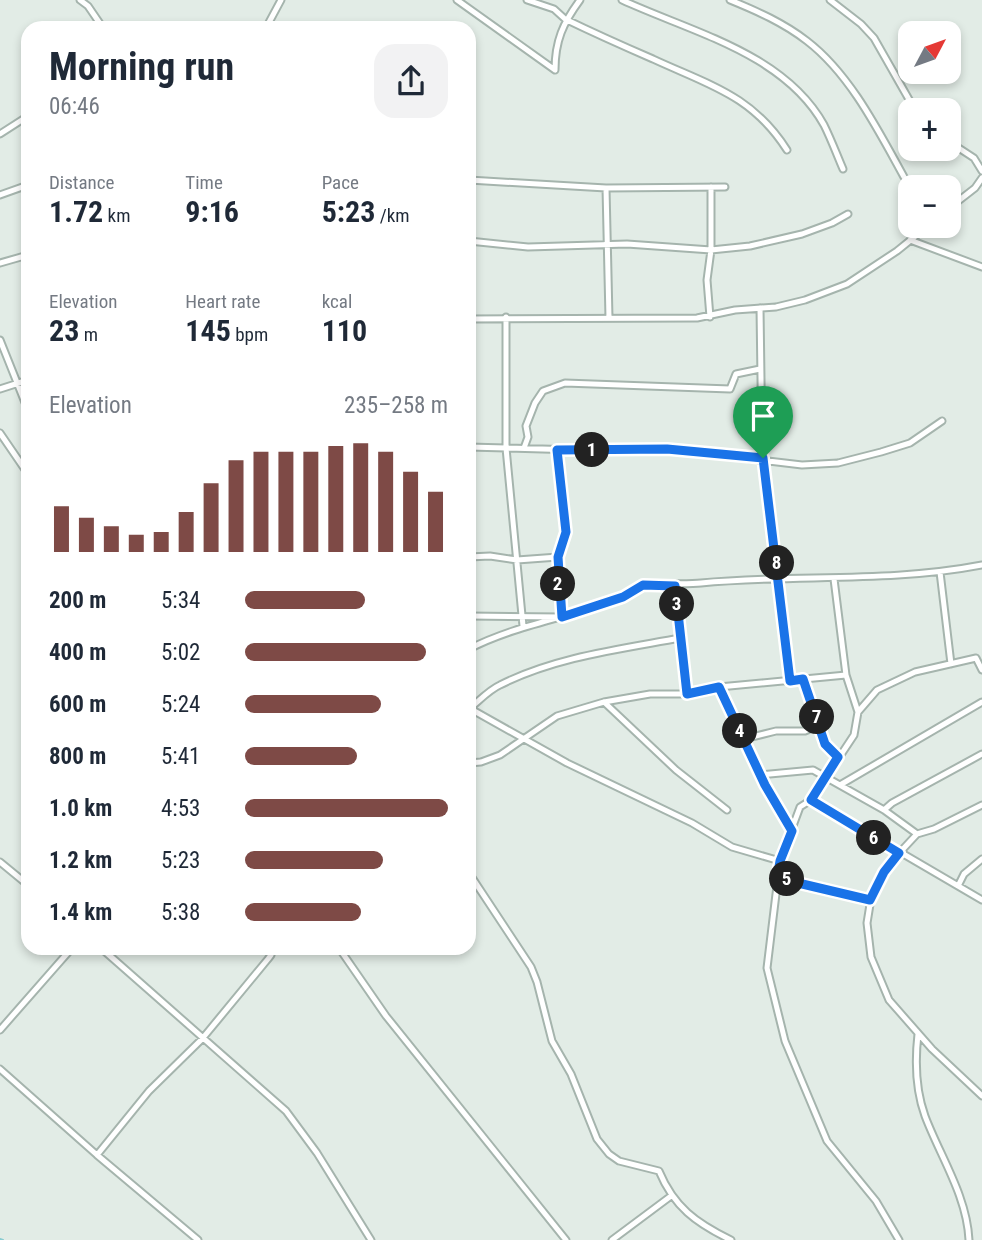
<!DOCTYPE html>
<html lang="en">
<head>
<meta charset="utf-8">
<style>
  :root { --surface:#fff; --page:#f2f2f3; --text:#1f2937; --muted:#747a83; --accent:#7e4a46 }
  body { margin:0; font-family:"Roboto Condensed",sans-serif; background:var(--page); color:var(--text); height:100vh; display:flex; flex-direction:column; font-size:26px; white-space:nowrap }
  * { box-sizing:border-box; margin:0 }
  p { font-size:23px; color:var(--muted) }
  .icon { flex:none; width:38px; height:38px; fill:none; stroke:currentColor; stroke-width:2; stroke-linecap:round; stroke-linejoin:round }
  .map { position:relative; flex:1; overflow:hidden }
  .sheet { position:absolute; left:21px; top:21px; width:455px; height:934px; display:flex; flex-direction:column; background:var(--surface); border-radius:21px; box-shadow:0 4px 10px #0003 }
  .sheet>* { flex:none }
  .needle { width:46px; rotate:49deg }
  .fabs { position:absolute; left:898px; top:21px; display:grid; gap:14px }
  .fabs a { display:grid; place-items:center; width:63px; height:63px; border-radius:14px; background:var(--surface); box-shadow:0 4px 10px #0003; font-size:35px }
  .pin { position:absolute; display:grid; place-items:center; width:60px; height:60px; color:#fff; margin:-72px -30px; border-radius:50% 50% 50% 0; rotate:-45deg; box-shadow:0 0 7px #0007 }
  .pin .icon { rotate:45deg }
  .km { position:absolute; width:35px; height:35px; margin:-18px; border-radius:50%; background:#222; color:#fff; font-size:19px; line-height:35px; text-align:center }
  .round { display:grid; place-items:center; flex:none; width:74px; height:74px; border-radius:21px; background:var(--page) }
  .headline { display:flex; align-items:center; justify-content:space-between; height:119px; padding:0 28px }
  h1 { font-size:38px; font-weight:700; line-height:52px }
  .metrics { display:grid; grid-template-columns:repeat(3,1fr); gap:10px; height:119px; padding:7px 28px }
  .metrics div { display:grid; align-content:center }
  .metrics b { font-size:30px; font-weight:700 }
  .metrics small { font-size:19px; font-weight:400 }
  .metrics p { font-size:19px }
  .chart { height:196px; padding:14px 28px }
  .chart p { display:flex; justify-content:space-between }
  .chart svg { width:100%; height:126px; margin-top:7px; stroke:var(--accent); stroke-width:6 }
  ul { padding:0 28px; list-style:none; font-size:23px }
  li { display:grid; grid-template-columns:112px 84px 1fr; align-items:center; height:52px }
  li i { height:18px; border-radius:9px; background:var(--accent) }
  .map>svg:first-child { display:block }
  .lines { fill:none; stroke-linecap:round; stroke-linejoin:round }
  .stream { stroke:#89ccd1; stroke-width:2 }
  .minor-casing { stroke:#a5b4ad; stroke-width:9 }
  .minor { stroke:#fff; stroke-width:5 }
  .route-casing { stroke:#fff; stroke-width:14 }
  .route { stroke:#1a73e8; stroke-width:9 }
</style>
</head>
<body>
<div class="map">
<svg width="982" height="1240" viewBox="0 0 982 1240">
  <rect width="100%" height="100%" fill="#e2ece6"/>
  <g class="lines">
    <path class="stream" d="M0 1239 3 1240"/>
    <g class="minor-casing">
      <path id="minor" d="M80 0 88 6 103 28
        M457 0 555 70
        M527 0 554 9 565 19C594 33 623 46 653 59 709 85 752 95 787 150
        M622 0C691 32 784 53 824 125 831 139 837 155 843 169
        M730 0C757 11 784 23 807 41 850 74 878 130 904 177
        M830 0 861 24 874 38 915 110
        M266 28 281 0
        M555 70C555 41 563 23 580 0
        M0 134 28 116
        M948 141 974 158 982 171
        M469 180 606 188 725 187
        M606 188 609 318
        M0 195 28 185
        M948 209 975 188 982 178
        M910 240 982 267
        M469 241 528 247 627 244 711 250 750 246 802 234 832 223 848 214
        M0 263 28 255
        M760 308 762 450 790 681
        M710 317 707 280 711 250V187
        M469 319 697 318 735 310 776 307 805 300 847 284 897 251 928 226
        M0 340 28 410
        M0 389 28 380
        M0 433 28 474
        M469 447 506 448V317
        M524 448 528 437 526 426 535 403 543 391 565 383 730 389 736 374 760 369
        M469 557 490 556 517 560 558 557
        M940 572 951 664
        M834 579 846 675
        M675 586 686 694
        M469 616 562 617 558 557 566 532 557 450
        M523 626 506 448 611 451 667 449 802 465 838 463 881 452 910 443 942 421
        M469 649C512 627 559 619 605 604 618 599 630 589 643 586 655 582 686 585 701 583 795 574 889 583 982 565
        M803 679 825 744 838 757
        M719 687 765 785 792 831
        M604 702 676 770 727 810
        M469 708 567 763 692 823 732 847 780 861 800 807 811 800 982 900
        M470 708C479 701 489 690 500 685 555 657 621 649 680 638
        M744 739 776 731H805L819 725
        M469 763 481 762 500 755 557 716 604 702 650 694H686L719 687 846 675 858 712 877 690 915 672 976 658 982 670
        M760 775 813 770 884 810 917 834
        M840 785 982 702
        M811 800 854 735 858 712
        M982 805 934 829 917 834 889 864 872 892 867 923 871 957 889 1000 932 1049 982 1096
        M884 810 892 803 982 754
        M780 861 767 968 785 1041 827 1141 876 1201 899 1240
        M0 862 28 885
        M469 873 531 967 537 982 552 1041 571 1074 597 1139 609 1154 619 1161 659 1171C674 1207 696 1223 731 1240
        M777 878 870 900
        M958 886 964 874 982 859
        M101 948 286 1111 317 1153 371 1240
        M339 948 386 1016 566 1240
        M0 1030 72 948
        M918 1034C915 1060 916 1091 925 1116 940 1156 967 1196 969 1240
        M0 1069 97 1155 149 1091 202 1039 268 959 271 955 266 948
        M97 1155 198 1240
        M612 1240 671 1196"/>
    </g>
    <use href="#minor" class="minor"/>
  </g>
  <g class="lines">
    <g class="route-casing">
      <path id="route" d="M667 449 763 458 790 681 803 679 825 744 838 757 811 800 899 853 884 872 870 900 777 878 780 861 792 831 765 785 719 687 687 694 675 586 643 585 623 597 562 617 558 557 566 532 557 450Z"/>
    </g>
    <use href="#route" class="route"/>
  </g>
</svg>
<div class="fabs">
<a><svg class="needle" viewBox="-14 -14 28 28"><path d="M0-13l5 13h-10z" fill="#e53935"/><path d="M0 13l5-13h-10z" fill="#747a83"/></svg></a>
<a>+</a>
<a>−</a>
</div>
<div class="pin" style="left:763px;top:458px;background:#1e9e55"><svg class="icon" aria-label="arrive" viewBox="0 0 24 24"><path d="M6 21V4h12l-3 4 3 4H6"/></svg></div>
<b class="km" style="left:592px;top:450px">1</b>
<b class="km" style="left:558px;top:584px">2</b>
<b class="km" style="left:677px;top:604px">3</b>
<b class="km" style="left:740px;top:731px">4</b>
<b class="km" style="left:787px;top:879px">5</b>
<b class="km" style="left:874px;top:838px">6</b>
<b class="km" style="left:817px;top:717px">7</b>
<b class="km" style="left:777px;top:563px">8</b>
<section class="sheet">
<div class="headline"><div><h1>Morning run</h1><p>06:46</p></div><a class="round"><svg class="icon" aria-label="share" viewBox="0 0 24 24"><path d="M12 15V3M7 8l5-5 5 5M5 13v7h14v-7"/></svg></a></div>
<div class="metrics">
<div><p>Distance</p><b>1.72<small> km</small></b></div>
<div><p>Time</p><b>9:16</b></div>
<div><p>Pace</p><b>5:23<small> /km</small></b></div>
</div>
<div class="metrics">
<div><p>Elevation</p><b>23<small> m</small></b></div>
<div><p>Heart rate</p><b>145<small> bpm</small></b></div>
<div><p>kcal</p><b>110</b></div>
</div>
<div class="chart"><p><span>Elevation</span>235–258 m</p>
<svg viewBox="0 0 160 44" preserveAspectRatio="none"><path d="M5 44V28M15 44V32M25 44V35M35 44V38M45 44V37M55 44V30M65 44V20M75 44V12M85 44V9M95 44V9M105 44V9M115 44V7M125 44V6M135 44V9M145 44V16M155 44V23"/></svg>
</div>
<ul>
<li><b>200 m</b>5:34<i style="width:59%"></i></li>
<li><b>400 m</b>5:02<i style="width:89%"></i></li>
<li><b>600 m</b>5:24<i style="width:67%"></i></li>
<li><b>800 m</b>5:41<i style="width:55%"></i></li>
<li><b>1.0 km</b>4:53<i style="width:100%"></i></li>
<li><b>1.2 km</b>5:23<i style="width:68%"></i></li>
<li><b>1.4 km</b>5:38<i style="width:57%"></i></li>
</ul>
</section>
</div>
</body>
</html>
